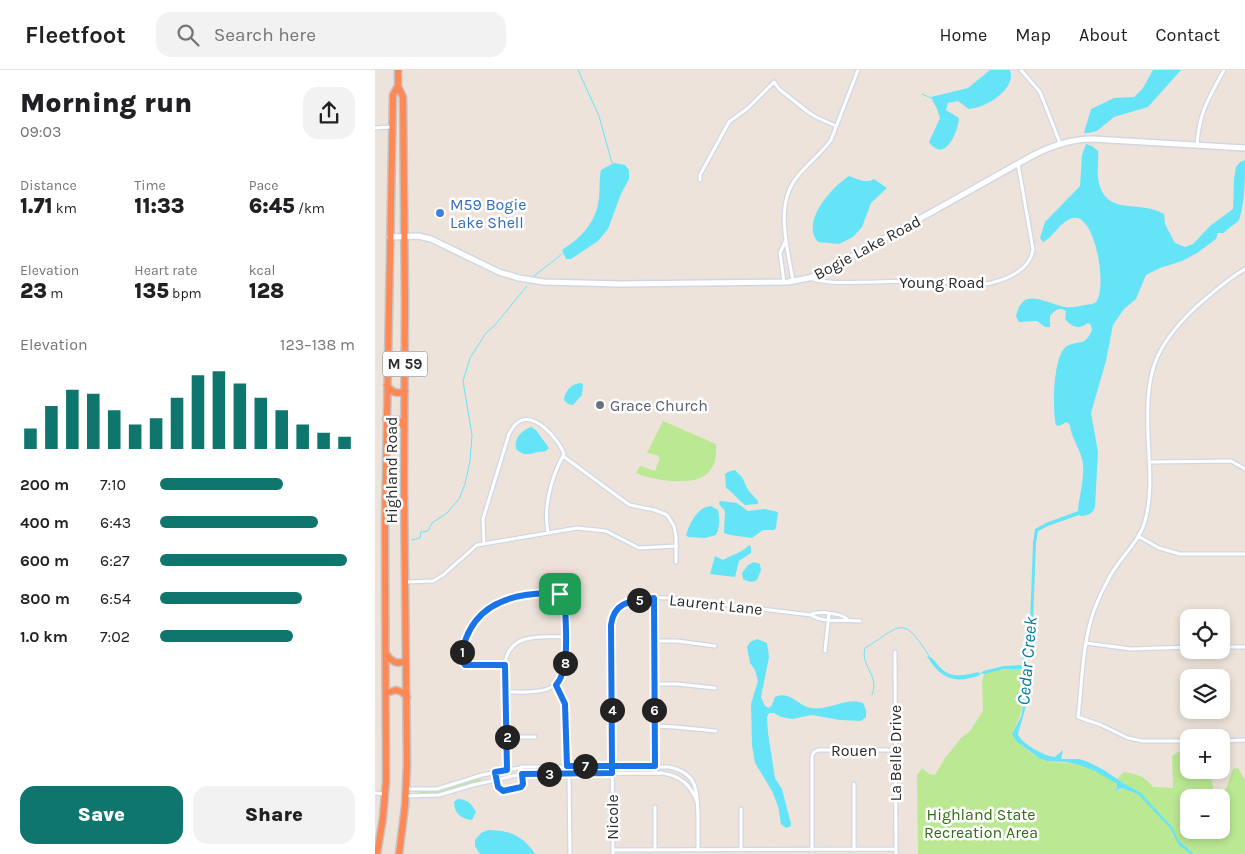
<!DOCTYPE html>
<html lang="en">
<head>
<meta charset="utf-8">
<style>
  :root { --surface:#fff; --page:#f2f2f2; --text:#202124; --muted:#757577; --line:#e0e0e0; --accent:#0f766e }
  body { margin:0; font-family:Karla,sans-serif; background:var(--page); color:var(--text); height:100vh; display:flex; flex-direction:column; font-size:19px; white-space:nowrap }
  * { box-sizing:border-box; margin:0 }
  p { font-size:16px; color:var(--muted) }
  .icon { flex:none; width:28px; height:28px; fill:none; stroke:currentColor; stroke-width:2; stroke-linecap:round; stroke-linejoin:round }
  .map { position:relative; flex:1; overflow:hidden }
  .drawer { display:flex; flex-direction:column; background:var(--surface); width:375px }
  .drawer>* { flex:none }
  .tools { position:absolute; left:805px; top:539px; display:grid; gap:10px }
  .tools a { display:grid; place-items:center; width:50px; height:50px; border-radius:10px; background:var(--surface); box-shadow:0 2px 8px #0003; font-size:25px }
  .pin { position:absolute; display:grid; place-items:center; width:42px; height:42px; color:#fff; margin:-21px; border-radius:10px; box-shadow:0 2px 8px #0006 }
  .km { position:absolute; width:25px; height:25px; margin:-12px; border-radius:50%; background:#222; color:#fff; font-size:14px; line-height:25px; text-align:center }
  .round { display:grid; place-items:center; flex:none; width:52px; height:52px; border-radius:15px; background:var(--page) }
  .headline { display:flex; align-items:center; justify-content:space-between; height:85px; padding:0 20px }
  h1 { font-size:28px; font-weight:800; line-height:38px }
  .figures { display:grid; grid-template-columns:repeat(3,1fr); gap:8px; height:85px; padding:5px 20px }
  .figures div { display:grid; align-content:center }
  .figures b { font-size:21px; font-weight:800 }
  .figures small { font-size:14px; font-weight:400 }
  .figures p { font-size:14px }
  .chart { height:140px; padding:10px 20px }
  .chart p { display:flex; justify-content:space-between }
  .chart svg { width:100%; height:90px; margin-top:5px; stroke:var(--accent); stroke-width:6 }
  .primary-button { display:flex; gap:10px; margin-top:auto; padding:10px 20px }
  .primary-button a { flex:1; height:58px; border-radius:15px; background:var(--accent); color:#fff; font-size:20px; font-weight:800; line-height:58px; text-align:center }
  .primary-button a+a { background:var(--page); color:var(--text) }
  ul { padding:0 20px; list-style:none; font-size:16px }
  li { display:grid; grid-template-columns:80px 60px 1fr; align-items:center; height:38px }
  li i { height:12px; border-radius:6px; background:var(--accent) }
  header { display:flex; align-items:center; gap:30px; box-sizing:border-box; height:70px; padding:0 25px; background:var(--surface); border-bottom:1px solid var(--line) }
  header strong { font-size:24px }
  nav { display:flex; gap:28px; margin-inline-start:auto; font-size:18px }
  .search { width:350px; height:45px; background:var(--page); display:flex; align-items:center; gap:12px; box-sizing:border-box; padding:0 18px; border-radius:15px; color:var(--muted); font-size:19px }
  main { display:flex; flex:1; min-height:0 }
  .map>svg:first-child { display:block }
  .green { fill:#bbe893; fill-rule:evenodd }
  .water { fill:#66e4f7 }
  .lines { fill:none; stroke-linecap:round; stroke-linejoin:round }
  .stream { stroke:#66e4f7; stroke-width:1 }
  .street-casing { stroke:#d0d7e4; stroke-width:5.5 }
  .secondary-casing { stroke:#d0d7e4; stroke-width:8 }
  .highway-casing { stroke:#c3c3c3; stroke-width:9 }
  .street { stroke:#fff; stroke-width:3 }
  .secondary { stroke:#fff; stroke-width:5 }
  .highway { stroke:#ff8854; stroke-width:6 }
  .route-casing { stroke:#fff; stroke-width:10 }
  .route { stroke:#1a73e8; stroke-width:6 }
  .shop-dot { fill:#3f7fe0; stroke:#fff; stroke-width:2 }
  .worship-dot { fill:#6b7280; stroke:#fff; stroke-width:2 }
  .labels { text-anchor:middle; stroke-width:5; stroke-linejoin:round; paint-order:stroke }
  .shield { fill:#fff; stroke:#6a6a6a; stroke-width:1 }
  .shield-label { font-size:15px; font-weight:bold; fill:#2a2a2a }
  .shop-label { font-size:16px; fill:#366cbe; stroke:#fff; text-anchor:start }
  .street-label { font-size:16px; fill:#2a2a2a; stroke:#fff }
  .worship-label { font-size:16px; fill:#5b616d; stroke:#fff; text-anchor:start }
  .park-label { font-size:16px; fill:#326d15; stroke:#fff }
  .water-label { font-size:18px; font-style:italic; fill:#047d9e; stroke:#fff }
</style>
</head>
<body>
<header>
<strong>Fleetfoot</strong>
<div class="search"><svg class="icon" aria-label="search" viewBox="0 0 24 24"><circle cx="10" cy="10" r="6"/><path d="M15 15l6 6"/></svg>Search here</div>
<nav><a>Home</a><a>Map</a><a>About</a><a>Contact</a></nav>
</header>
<main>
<section class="drawer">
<div class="headline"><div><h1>Morning run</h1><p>09:03</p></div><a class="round"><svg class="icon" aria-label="share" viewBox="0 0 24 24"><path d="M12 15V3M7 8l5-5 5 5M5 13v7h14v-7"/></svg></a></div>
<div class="figures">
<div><p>Distance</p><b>1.71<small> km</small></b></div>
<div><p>Time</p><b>11:33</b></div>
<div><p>Pace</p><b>6:45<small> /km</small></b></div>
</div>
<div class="figures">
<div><p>Elevation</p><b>23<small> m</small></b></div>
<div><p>Heart rate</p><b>135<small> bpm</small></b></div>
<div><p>kcal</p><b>128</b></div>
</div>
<div class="chart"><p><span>Elevation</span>123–138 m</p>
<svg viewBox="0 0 160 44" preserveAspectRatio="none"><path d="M5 44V34M15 44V23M25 44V15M35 44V17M45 44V25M55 44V32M65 44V29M75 44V19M85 44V8M95 44V6M105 44V12M115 44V19M125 44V25M135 44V32M145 44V36M155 44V38"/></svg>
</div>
<ul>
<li><b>200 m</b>7:10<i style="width:63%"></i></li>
<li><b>400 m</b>6:43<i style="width:81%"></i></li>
<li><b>600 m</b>6:27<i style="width:96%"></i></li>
<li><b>800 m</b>6:54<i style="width:73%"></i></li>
<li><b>1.0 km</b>7:02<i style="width:68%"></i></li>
</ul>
<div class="primary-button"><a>Save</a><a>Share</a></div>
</section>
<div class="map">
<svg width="870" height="784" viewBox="0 0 870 784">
  <rect width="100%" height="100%" fill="#ede3db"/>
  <path class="green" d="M288 351 341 374C344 411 317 414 287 410 279 408 268 407 261 403L265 396 280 401 285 388 282 385 272 383Z
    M640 598 646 599C647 626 652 636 638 661 643 674 659 688 673 691 683 693 693 692 704 695 718 699 730 706 742 714L741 719 743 721 747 718 765 722 748 713 742 709 749 702C763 704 769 706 778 717L798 718 797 686 803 682 814 681V700H835L839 722 848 724 852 716 858 699 863 698 870 710V784H543L542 705 547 698 554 704 560 705 570 688 586 668 595 661 608 641 607 613 609 604 624 600ZM814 728H846V760H814Z
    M103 708 106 709 105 711 66 723 43 724 45 721 63 720Z"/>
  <path class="water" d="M615 0H635C642 19 611 38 594 39L583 31 573 33 571 40 584 48C583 62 570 94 554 72L565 48 562 39 556 27 593 18Z
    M778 0H806L773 37 739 47 722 61 714 63H709L716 39 739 28 759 27 768 18Z
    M711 74 717 76 723 81C724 90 722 99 723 108 729 148 764 129 789 144L790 154 800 173 810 177 818 174 835 156 858 139 859 109 861 97 865 92 870 90C870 110 870 132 864 150 863 152 852 159 849 163H843L841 169 822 183 807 191 785 198 771 205 761 229 749 239 738 255 731 291 716 343 723 382 720 437C718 444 713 445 706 446L704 445 673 456 663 461 661 473 658 553 650 596 651 636 643 664C645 673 671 687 680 687L688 680 686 689H704L711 691 729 700 748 713 765 722 797 757 804 771 819 784H816L804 775 795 758 763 724 747 718 741 721 742 714 720 701 704 695 691 692 672 691 664 688 641 671 637 664 646 647 648 636 646 599H629L609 604 607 603 608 601 629 596 646 595 655 553 658 473 660 459 671 453 703 441C704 425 711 405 707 389 704 377 696 367 695 355L692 352 684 356 681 355C677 340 678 284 692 276 704 270 710 277 717 260L716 255 713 253C703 260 697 257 690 249L691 241C684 236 679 241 675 246V257H670L662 251 644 252 641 246C648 215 670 234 691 237 698 238 703 236 710 235 714 234 718 235 721 232 733 218 720 142 698 148 685 151 679 167 668 172L665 168 670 152 705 116 707 85Z
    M239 93 250 95 254 100V109L246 124 233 159 223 171 196 189H191L187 180C207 167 221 153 224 128 225 119 224 109 226 100Z
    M474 106C483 109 490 114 499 109L512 118 496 133 487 157 478 167 464 174 443 172C425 152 457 117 474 106Z
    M205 313 208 314 207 325 198 335 193 334 189 330C190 321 196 314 205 313Z
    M156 357 161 360 174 378C170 383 168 381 162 382 153 385 149 386 141 379 139 368 146 361 156 357Z
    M360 400 367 407 373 420 383 431V434L370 435C363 430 358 422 351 418L350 404 355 401Z
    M345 431 362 433 373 441 390 439 403 442 401 458 399 460H388L377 468 355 465 349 463 350 441 344 434Z
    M336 436 343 440C345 449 345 457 341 465L330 468 313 467 311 465C315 453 322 437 336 436Z
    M374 475 376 477V483L364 491 360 507 335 504 340 486 348 490C355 486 370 481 374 475Z
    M379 492 385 494 386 500 382 510C377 513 373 512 368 509L367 503 373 495Z
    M382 569 392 573 394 587 386 627 390 636 394 638 397 635 400 627C415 620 423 636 436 638 455 641 468 627 488 633L491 640V647L486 651 465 650 437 645 417 649 406 647 399 643H394L392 647 393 663 400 708 407 719 416 754V756L411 758 406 754 403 736 397 721 380 693 377 675 376 634 383 611 380 600 375 593 372 577 375 572Z
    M552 586C557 587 560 591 563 595 574 609 588 606 603 602L605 605C579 615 565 608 552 586Z
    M83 729C92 729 97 734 101 742L97 750C86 749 79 743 79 732Z
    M113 760C134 760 149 766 160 784H105L100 776V770L106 763Z"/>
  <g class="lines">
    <path class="stream" d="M203 0 224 46 237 93
      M547 24 556 28
      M159 206 187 184
      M37 470 45 468 46 462 53 461 57 453 72 443 84 429 90 414 95 391 97 365 88 311 95 288 111 263 119 256 152 216
      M604 604 607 603
      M497 625C505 605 485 596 490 578 526 556 527 543 554 586"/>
    <g class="street-casing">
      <path id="street" d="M646 0 665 22 685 73
        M0 58 16 57
        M822 75C824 42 834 28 849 0
        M325 110V105L354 52 373 38 399 12 404 19 433 42 441 47 461 56
        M435 208C456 215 478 212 500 212 520 211 541 211 562 212 577 212 602 216 616 213 633 209 656 199 658 179L643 94
        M418 211C413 179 399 135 422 107 432 94 446 84 456 70L483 0
        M409 212 405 183 411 170
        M774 392 856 391 870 399
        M173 462C168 438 176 408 188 386
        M763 466 784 478 805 484H870
        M109 474 108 449 134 364C136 361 138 356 141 354 158 338 184 370 189 384L188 386 249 431 255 435 280 440 292 445 299 456 301 467V492
        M31 512 58 511 68 505 102 475 202 458 231 461 264 478 302 476
        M279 528 280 703
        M437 544C445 541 465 543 472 549
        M279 571H302L340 576
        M711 573 756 579 814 577
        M846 577H870
        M450 581 454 544
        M520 582 521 784
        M130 595 93 596 87 592C86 585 88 577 91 570 103 539 132 524 164 524 172 524 180 522 187 525L190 530V592C188 627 156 622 131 622
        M279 614H302L340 618
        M181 615 188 626 190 637 191 691 194 708 195 784
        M279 656 300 657 341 661
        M132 667H160
        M814 671H768L753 668 726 655 703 647C707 615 707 581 716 550 720 535 727 521 734 508 744 488 764 473 770 451 778 423 774 393 773 364 771 304 777 278 822 236 838 223 852 209 870 199
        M846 671 870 670
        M120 702 123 717 125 720 143 719 148 715 146 697
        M134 707 132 694 130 595C133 562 166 567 190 567
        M479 714V780
        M32 719H62L107 705 149 697H294C322 703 322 719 323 745 323 756 323 768 323 780
        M0 723 9 724
        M31 726 64 725 98 715 147 704 286 703C304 705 316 714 322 732
        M280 737V780
        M366 739V780
        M238 780 521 779
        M437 780V686L439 682 443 680H520
        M238 784 236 555C239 527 274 527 297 528L436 545C450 554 470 549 485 551"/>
    </g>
    <g class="secondary-casing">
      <path id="secondary" d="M14 167 43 166 56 169 124 202 144 208 169 212 245 214 413 212 434 208 455 199 655 87C675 76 695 69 718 69L870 78"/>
    </g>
    <g class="highway-casing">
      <path id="highway" d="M23 0V16L28 27 30 231 29 413 32 694 30 736 24 784
        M12 315C16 322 22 325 30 321
        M11 349 23 350 29 357
        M11 583C15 591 23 596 31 590
        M11 623 21 620 27 622 32 627
        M2 784 8 748 11 711 10 455 18 25 23 16"/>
    </g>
    <use href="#street" class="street"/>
    <use href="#secondary" class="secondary"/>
    <use href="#highway" class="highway"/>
  </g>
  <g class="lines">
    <g class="route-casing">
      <path id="route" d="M185 524C137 521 93 534 86 589L90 595H130L132 700 120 702 123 717 128 721 146 717 148 714 147 704 237 703V696L236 555C239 530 258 531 279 528L280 696H192L190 634 181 615C196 599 190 553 190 531L188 526 185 524"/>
    </g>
    <use href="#route" class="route"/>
  </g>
  <circle class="shop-dot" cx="65" cy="143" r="5"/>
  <circle class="worship-dot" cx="225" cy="335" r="5"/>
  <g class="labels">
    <rect class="shield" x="7.5" y="281.5" width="45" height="25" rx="4"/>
    <g class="shield-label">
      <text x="30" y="299">M 59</text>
    </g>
    <g class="shop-label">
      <text x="75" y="140">M59 Bogie<tspan x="75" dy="18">Lake Shell</tspan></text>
    </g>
    <g class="street-label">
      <text transform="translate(492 177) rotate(-28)" y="6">Bogie Lake Road</text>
      <text x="567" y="218">Young Road</text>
      <text transform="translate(16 400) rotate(-90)" y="6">Highland Road</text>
      <text transform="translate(341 534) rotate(6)" y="6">Laurent Lane</text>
      <text x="479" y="686">Rouen</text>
      <text transform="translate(520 683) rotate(-90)" y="6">La Belle Drive</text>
      <text transform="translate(237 747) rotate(-90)" y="6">Nicole</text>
    </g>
    <g class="worship-label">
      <text x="235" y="341">Grace Church</text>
    </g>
    <g class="park-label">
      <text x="606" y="750">Highland State<tspan x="606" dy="18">Recreation Area</tspan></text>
    </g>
    <g class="water-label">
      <text transform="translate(652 591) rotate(-85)" y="6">Cedar Creek</text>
    </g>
  </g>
</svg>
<div class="tools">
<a><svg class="icon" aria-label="locate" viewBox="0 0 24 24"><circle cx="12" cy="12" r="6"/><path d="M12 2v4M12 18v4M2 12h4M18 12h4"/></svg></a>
<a><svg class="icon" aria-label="layers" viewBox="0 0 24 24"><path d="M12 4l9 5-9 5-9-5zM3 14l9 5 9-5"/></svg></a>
<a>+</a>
<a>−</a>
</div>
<div class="pin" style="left:185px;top:524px;background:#1e9e55"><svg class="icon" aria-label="arrive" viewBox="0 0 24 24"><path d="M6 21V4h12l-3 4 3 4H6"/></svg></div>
<b class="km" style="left:87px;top:582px">1</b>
<b class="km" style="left:132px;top:667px">2</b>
<b class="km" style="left:174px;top:704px">3</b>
<b class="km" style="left:237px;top:640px">4</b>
<b class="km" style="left:264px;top:530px">5</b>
<b class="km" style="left:279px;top:640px">6</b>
<b class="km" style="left:210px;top:696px">7</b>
<b class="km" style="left:190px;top:593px">8</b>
</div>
</main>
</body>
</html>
